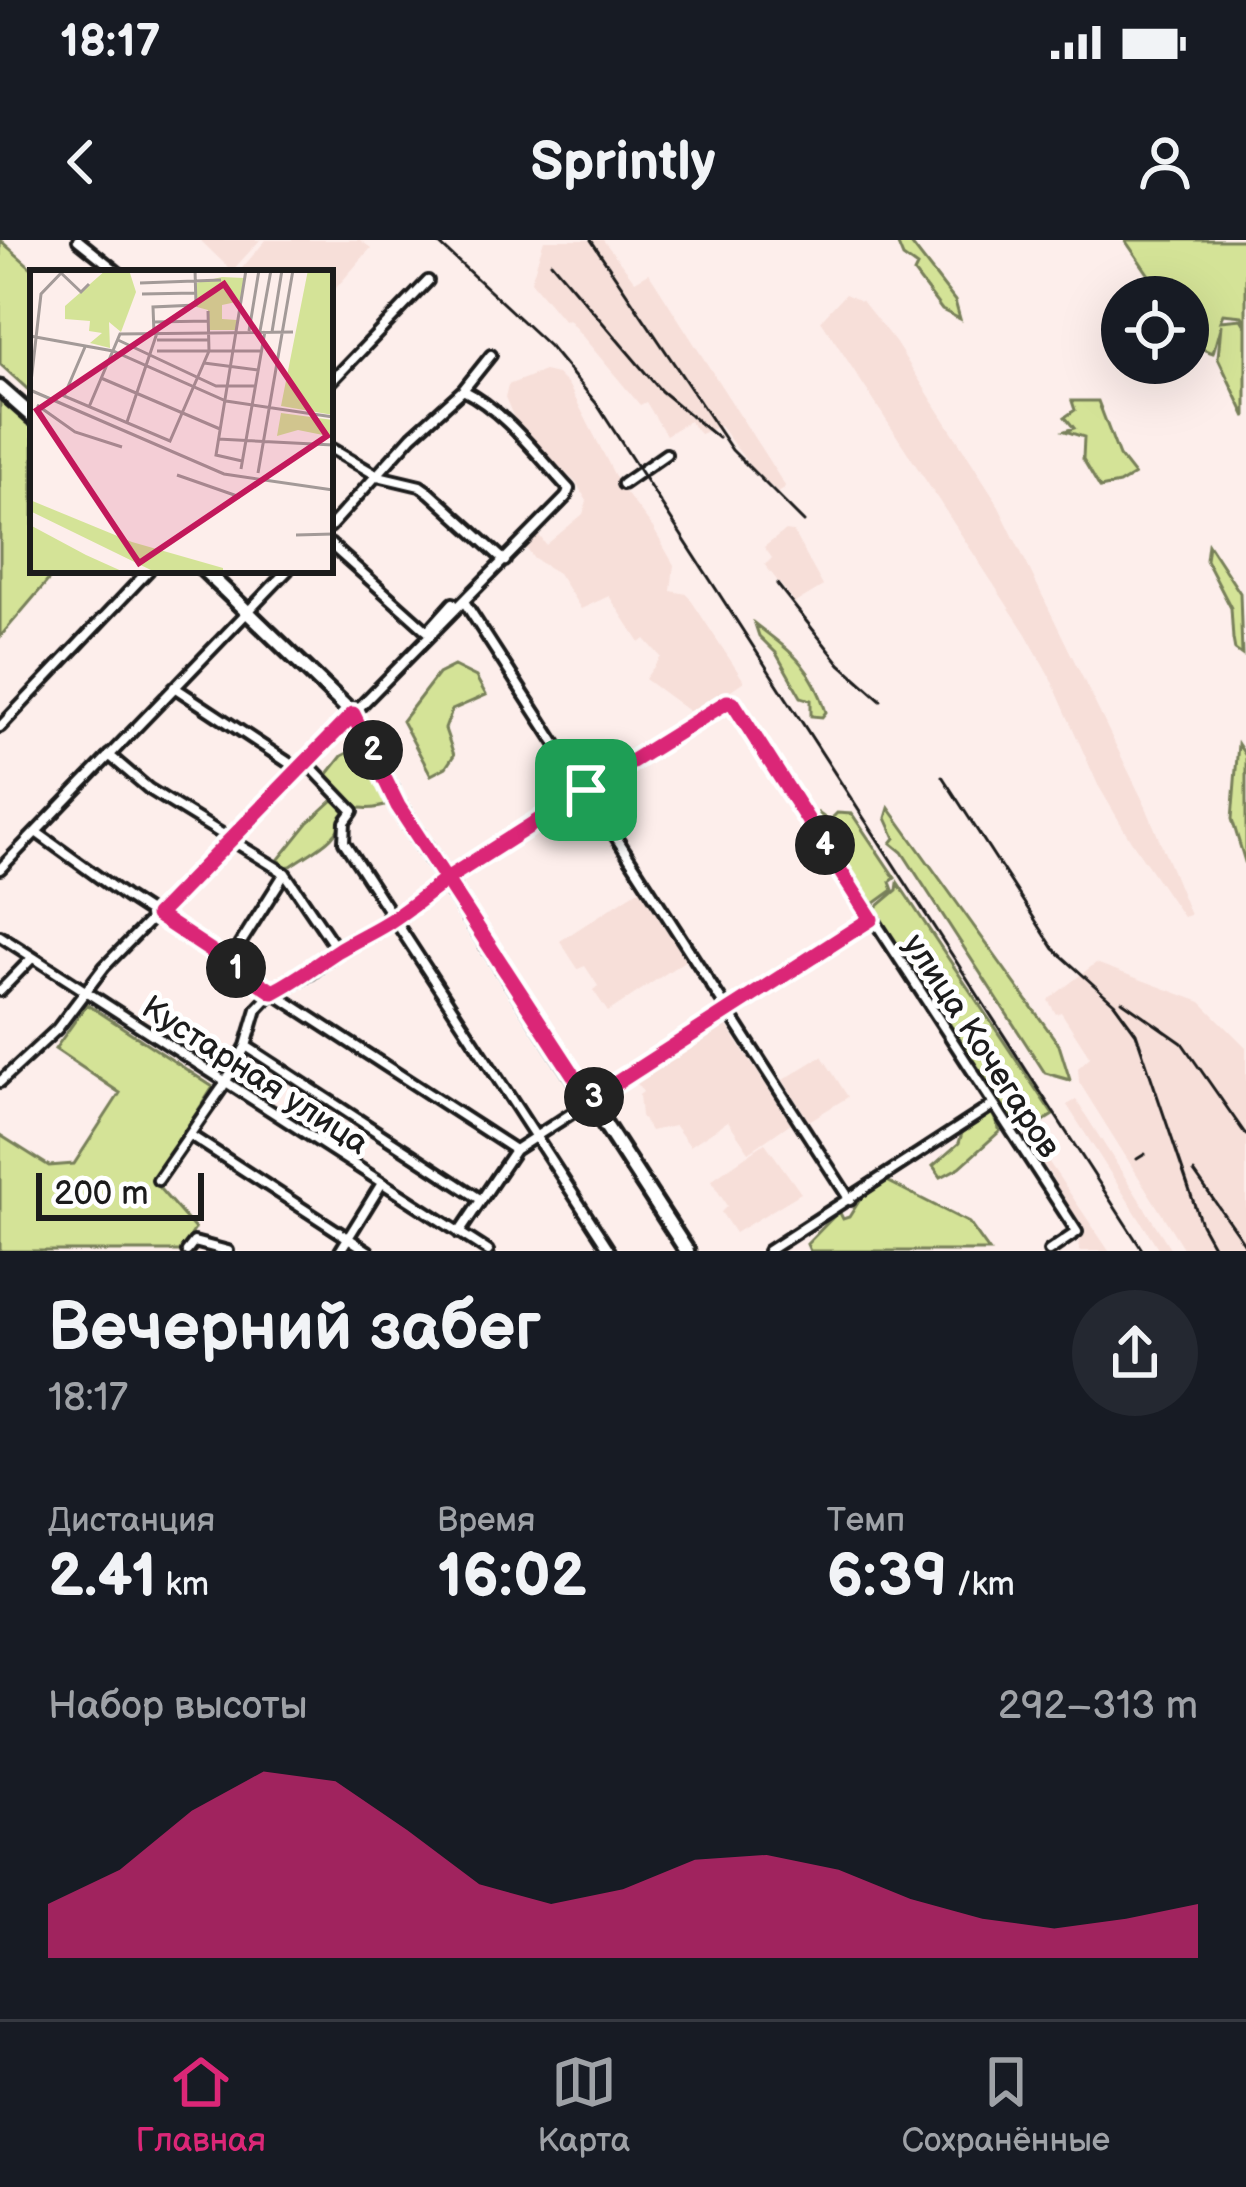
<!DOCTYPE html>
<html lang="ru">
<head>
<meta charset="utf-8">
<style>
  :root { --surface:#171b24; --page:#242831; --text:#f1f3f6; --muted:#9ea1a6; --line:#363941; --accent:#db2777 }
  body { margin:0; font-family:"Balsamiq Sans",sans-serif; background:var(--page); color:var(--text); height:100vh; display:flex; flex-direction:column; font-size:45px; white-space:nowrap }
  * { box-sizing:border-box; margin:0 }
  p { font-size:39px; color:var(--muted) }
  .icon { flex:none; width:66px; height:66px; fill:none; stroke:currentColor; stroke-width:2; stroke-linecap:round; stroke-linejoin:round }
  .map { position:relative; height:1011px; overflow:hidden }
  .sheet { display:flex; flex-direction:column; background:var(--surface); flex:1 }
  .sheet>* { flex:none }
  .buttons { position:absolute; left:1101px; top:36px; display:grid; gap:24px }
  .buttons a { display:grid; place-items:center; width:108px; height:108px; border-radius:50%; background:var(--surface); box-shadow:0 12px 48px #0002; font-size:60px }
  .scale { position:absolute; left:36px; bottom:30px; width:168px; box-sizing:border-box; padding-left:12px; border:6px solid #1c1c1c; border-top:0; font-size:33px; line-height:42px; white-space:nowrap; color:#1c1c1c; -webkit-text-stroke:9px #fff; paint-order:stroke }
  .pin { position:absolute; display:grid; place-items:center; width:102px; height:102px; color:#fff; margin:-51px; border-radius:24px; box-shadow:0 6px 18px #0006 }
  .km { position:absolute; width:60px; height:60px; margin:-30px; border-radius:50%; background:#222; color:#fff; font-size:33px; line-height:60px; text-align:center }
  .round { display:grid; place-items:center; flex:none; width:126px; height:126px; border-radius:63px; background:var(--page) }
  .overview { display:flex; align-items:center; justify-content:space-between; height:204px; padding:0 48px }
  h1 { font-size:66px; font-weight:700; line-height:90px }
  .metrics { display:grid; grid-template-columns:repeat(3,1fr); gap:18px; height:204px; padding:12px 48px }
  .metrics div { display:grid; align-content:center }
  .metrics b { font-size:60px; font-weight:700 }
  .metrics small { font-size:33px; font-weight:400 }
  .metrics p { font-size:33px }
  .chart { height:336px; padding:24px 48px }
  .chart p { display:flex; justify-content:space-between }
  .chart svg { width:100%; height:216px; margin-top:12px; fill:var(--accent); opacity:.7 }
  .status { display:flex; justify-content:space-between; align-items:center; height:84px; padding:0 60px; background:var(--surface); direction:ltr }
  .status svg { height:33px; fill:currentColor }
  header { display:flex; justify-content:space-between; align-items:center; height:156px; padding:0 48px; background:var(--surface); font-size:54px; font-weight:700 }
  .tab-bar { display:flex; justify-content:space-around; align-items:center; height:168px; border-top:3px solid var(--line); background:var(--surface); font-size:33px; color:var(--muted) }
  .tab-bar a { display:grid; justify-items:center; gap:6px }
  .tab-bar .on { color:var(--accent) }
  .map>svg:first-child { display:block }
  .built { fill:#f7dfd9 }
  .green { fill:#d4e397; stroke:#78805a; stroke-width:3 }
  .lines { fill:none; stroke-linecap:round; stroke-linejoin:round }
  .minor-casing { stroke:#1c1c1c; stroke-width:16 }
  .major-casing { stroke:#1c1c1c; stroke-width:21 }
  .minor { stroke:#fff; stroke-width:8 }
  .major { stroke:#fff; stroke-width:12 }
  .rail { stroke:#1c1c1c; stroke-width:3 }
  .route-casing { stroke:#fff; stroke-width:24 }
  .route { stroke:#db2777; stroke-width:15 }
  .labels { text-anchor:middle; stroke-width:10; stroke-linejoin:round; paint-order:stroke }
  .street-label { font-size:33px; fill:#1c1c1c; stroke:#fff }
  .inset-road { fill:none; stroke:#a39a98; stroke-width:3 }
  .view { fill:#c2185b; fill-opacity:0.15; stroke:#c2185b; stroke-width:6 }
  .inset-edge { fill:none; stroke:#1c1c1c; stroke-width:6 }
</style>
</head>
<body>
<div class="status"><b>18:17</b><svg viewBox="0 0 49 12"><path d="M0 12V9h3v3zM5 12V6h3v6zM10 12V3h3v9zM15 12V0h3v12zM26 1h20v11H26zM47 4h2v5h-2z"/></svg></div>
<header><svg class="icon" aria-label="back" viewBox="0 0 24 24"><path d="M15 5l-7 7 7 7"/></svg>Sprintly<svg class="icon" aria-label="person" viewBox="0 0 24 24"><circle cx="12" cy="8" r="4"/><path d="M4 21q1-7 8-7t8 7"/></svg></header>
<div class="map">
<svg width="1246" height="1011" viewBox="0 0 1246 1011">
  <rect width="100%" height="100%" fill="#fdeeeb"/>
  <filter id="ink" filterUnits="userSpaceOnUse"><feTurbulence type="fractalNoise" baseFrequency=".00833" numOctaves="2"/><feDisplacementMap in="SourceGraphic" scale="24" xChannelSelector="R" yChannelSelector="G"/><feConvolveMatrix kernelMatrix="1 2 1 2 8 2 1 2 1" color-interpolation-filters="sRGB"/></filter>
  <g filter="url(#ink)">
    <path class="built" d="M200 0H260L232 31Z
      M266 0H360L371 8 330 55V33H238Z
      M544 0H603L635 41 649 33 785 246 783 250 778 253 753 230 720 186 700 194 689 181 666 195 646 162 640 165 568 79 564 81 531 41Z
      M845 54 863 62 895 102 995 259 1146 567 1190 675 1183 677 1131 601 1098 545 1050 437 1026 394 821 80Z
      M544 131 557 134 569 146 619 244 653 288 674 325 671 351 687 354 744 441 694 475 645 439 661 417 645 399 640 403 609 356 581 369 558 333 534 319 526 308 539 295 546 305 583 274 587 261 577 244 516 183 505 157 508 145Z
      M785 291 793 292 823 346 795 363 765 325 772 318 764 307Z
      M640 649 686 720 608 772 593 750 598 746 585 726 578 729 560 701Z
      M1096 723 1201 762 1246 807V1011H1185L1079 842 1078 828 1090 817 1061 772 1056 774 1048 760Z
      M721 777 791 883 749 912 728 881 690 906 675 886 650 891 641 876 639 855 643 852 632 836Z
      M822 816 848 857 809 881 783 840Z
      M1076 860 1172 1011H1160L1067 865Z
      M1027 895 1040 909 1109 1011H1079L1080 985Z
      M765 903 801 953 735 993 721 972 727 966 711 940Z"/>
    <path class="green" d="M0 0 37 33H33V154L0 124Z
      M896 0H908L955 61 960 79 942 70 914 33 917 27 903 17Z
      M1125 0H1246V82L1242 76 1223 74 1220 81 1241 79 1246 87V177L1218 118 1221 84 1213 113C1185 106 1188 82 1188 57H1164Z
      M0 158 33 187V330H57L0 397Z
      M1072 161H1098L1119 216 1134 235 1119 244 1100 248 1083 219 1084 197 1065 191 1074 188 1065 177 1075 170Z
      M1208 304 1240 353 1242 415 1235 410 1233 399 1231 368 1206 320Z
      M755 384C793 413 812 426 826 472L822 477 811 476V460L801 457 776 413 759 396Z
      M454 426 476 437 486 455 452 470 445 489 454 515 446 527 431 535 402 481 438 434Z
      M1238 504 1246 516V625L1232 579Z
      M363 505 391 564C356 576 347 564 323 540L342 516Z
      M333 560 346 570C340 600 315 609 291 626L284 627 279 619 308 583Z
      M889 568 1059 805 1070 840 1045 833 902 612 891 603 895 598 886 578Z
      M818 573 829 581 837 573 852 574 895 638 890 642 893 650 871 666H866L814 581Z
      M898 643 1053 875 1026 892 993 858 872 671 897 650Z
      M87 764 213 847 153 941 195 989 181 1011H0V895L49 926 74 924 120 853 55 809Z
      M991 871 1000 891 960 927 941 937 933 926 959 903 962 893Z
      M887 941 969 983 989 1011H810L807 1004 839 971 843 979 849 977 861 958Z"/>
    <g class="lines">
      <g class="minor-casing">
        <path id="minor" d="M78 0 119 33
          M330 143 428 41
          M330 208 378 236 420 246 430 253 505 321
          M623 244 666 214
          M330 287 412 196 463 150 491 115
          M330 304 426 390
          M465 363 850 960
          M428 391 453 363
          M174 447 298 529 312 528 353 571 345 582 344 602 610 1011
          M0 487 149 330
          M109 515 149 549 285 633 338 711
          M36 592 126 657 515 910
          M0 629 288 330
          M0 696 488 1011
          M228 723 285 633
          M0 751 32 718
          M246 806 480 959
          M0 842 57 789 104 727 566 257 569 249C537 215 505 171 463 150
          M190 895 368 1011
          M158 940 222 848 246 806 257 769 273 752 312 733 338 711 393 679 505 601 727 462 733 463 1077 992 1049 1011
          M459 993 515 910 871 679
          M187 1011 194 1002 228 1011
          M340 1011 382 943
          M768 1011 993 865"/>
      </g>
      <g class="major-casing">
        <path id="major" d="M0 148 33 177
          M204 330 353 474 398 566 687 1011"/>
      </g>
      <use href="#minor" class="minor"/>
      <use href="#major" class="major"/>
      <path class="rail" d="M435 0 549 106 596 163 1143 1011
        M591 0 732 210 804 282
        M551 22 661 151 718 198
        M777 344 840 424 881 460
        M942 536 1054 709 1114 763 1136 793 1201 984 1216 1011
        M1122 761 1182 803 1246 895
        M1137 919 1145 914
        M1194 932 1246 1006"/>
    </g>
  </g>
  <g class="lines" filter="url(#ink)">
    <g class="route-casing">
      <path id="route" d="M586 550 448 638C428 653 408 670 387 683 371 693 353 701 337 711 314 726 298 739 273 752L157 675 353 474 398 566 590 860 871 679 733 463 727 462 586 550"/>
    </g>
    <use href="#route" class="route"/>
  </g>
  <g class="labels">
    <g class="street-label">
      <text transform="translate(983 805) rotate(57)" y="12">улица Кочегаров</text>
      <text transform="translate(256 834) rotate(33)" y="12">Кустарная улица</text>
    </g>
  </g>
  <g transform="translate(30 30)">
    <rect width="303" height="303" fill="#fdeeeb"/>
    <path d="M76 0H99L106 22 91 62 79 52 80 78 60 73 72 63 59 61 60 51 35 49V36ZM278 0H303V145L251 136ZM192 7 214 8 211 31 192 35V49L207 50 206 60H179L178 40 167 37 166 13ZM251 143 303 150V167L268 160 247 166ZM0 230 102 272 193 298V303H127L0 241ZM0 255 56 285 96 303H0Z" fill="#d4e397"/>
    <path class="inset-road" d="M29 1 51 22 59 14M105 1 147 0M110 13 191 10M112 24 165 23M124 52 177 51M219 61 229 0M230 61 241 0M242 62 252 0M124 63 123 37 166 35 165 0M0 66 83 81 196 131 303 147M88 70 186 116H225M127 70H178M55 77 34 126 140 171 179 81 178 41M127 81H231M174 93 228 100M71 108 190 159M1 112 11 24 34 0M0 120 194 204 303 220M7 135 45 162 92 177M59 137 90 64 263 62M97 152 127 63M188 169 303 175M212 191 186 185 216 0M211 199 235 61M228 203 263 0M147 205 210 227M266 265 303 264"/>
    <path class="view" d="M194 14 297 166 109 293 7 140Z"/>
    <rect width="303" height="303" class="inset-edge"/>
  </g>
</svg>
<div class="buttons">
<a><svg class="icon" aria-label="locate" viewBox="0 0 24 24"><circle cx="12" cy="12" r="6"/><path d="M12 2v4M12 18v4M2 12h4M18 12h4"/></svg></a>
</div>
<div class="scale">200 m</div>
<div class="pin" style="left:586px;top:550px;background:#1e9e55"><svg class="icon" aria-label="arrive" viewBox="0 0 24 24"><path d="M6 21V4h12l-3 4 3 4H6"/></svg></div>
<b class="km" style="left:236px;top:728px">1</b>
<b class="km" style="left:373px;top:510px">2</b>
<b class="km" style="left:594px;top:857px">3</b>
<b class="km" style="left:825px;top:605px">4</b>
</div>
<section class="sheet">
<div class="overview"><div><h1>Вечерний забег</h1><p>18:17</p></div><a class="round"><svg class="icon" aria-label="share" viewBox="0 0 24 24"><path d="M12 15V3M7 8l5-5 5 5M5 13v7h14v-7"/></svg></a></div>
<div class="metrics">
<div><p>Дистанция</p><b>2.41<small> km</small></b></div>
<div><p>Время</p><b>16:02</b></div>
<div><p>Темп</p><b>6:39<small> /km</small></b></div>
</div>
<div class="chart"><p><span>Набор высоты</span>292–313 m</p>
<svg viewBox="0 0 160 44" preserveAspectRatio="none"><path d="M0 44V33L10 26L20 14L30 6L40 8L50 18L60 29L70 33L80 30L90 24L100 23L110 26L120 32L130 36L140 38L150 36L160 33V44z"/></svg>
</div>
</section>
<nav class="tab-bar">
<a class="on"><svg class="icon" aria-label="home" viewBox="0 0 24 24"><path d="M3 11l9-7 9 7M6 9v11h12V9"/></svg>Главная</a>
<a><svg class="icon" aria-label="map" viewBox="0 0 24 24"><path d="M3 6l6-2 6 2 6-2v14l-6 2-6-2-6 2zM9 4v14M15 6v14"/></svg>Карта</a>
<a><svg class="icon" aria-label="saved" viewBox="0 0 24 24"><path d="M7 4h10v16l-5-4-5 4z"/></svg>Сохранённые</a>
</nav>
</body>
</html>
